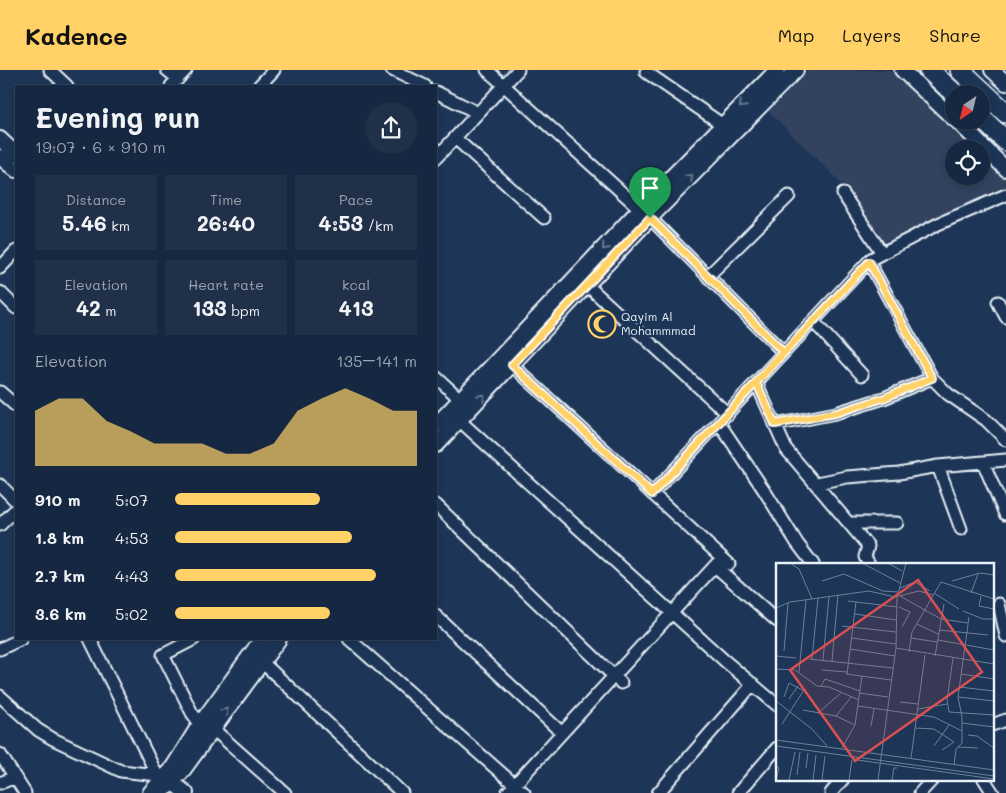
<!DOCTYPE html>
<html lang="en">
<head>
<meta charset="utf-8">
<style>
  :root { --surface:#162841; --page:#1f3048; --text:#f1f3f6; --muted:#9ea6b1; --line:#35445a; --accent:#ffd166 }
  body { margin:0; font-family:Mali,sans-serif; background:var(--page); color:var(--text); height:100vh; display:flex; flex-direction:column; font-size:19px; white-space:nowrap }
  * { box-sizing:border-box; margin:0 }
  p { font-size:16px; color:var(--muted) }
  .icon { flex:none; width:28px; height:28px; fill:none; stroke:currentColor; stroke-width:2; stroke-linecap:round; stroke-linejoin:round }
  .map { position:relative; flex:1; overflow:hidden }
  .details { position:absolute; left:15px; top:15px; width:422px; height:555px; display:flex; flex-direction:column; background:var(--surface); border-radius:0px; box-shadow:0 2px 8px #0003,0 0 0 1px var(--line) }
  .details>* { flex:none }
  .needle { width:32px; rotate:215deg }
  .controls { position:absolute; left:945px; top:15px; display:grid; gap:10px }
  .controls a { display:grid; place-items:center; width:45px; height:45px; border-radius:50%; background:var(--surface); box-shadow:0 2px 8px #0003,0 0 0 1px var(--line); font-size:25px }
  .pin { position:absolute; display:grid; place-items:center; width:42px; height:42px; color:#fff; margin:-51px -21px; border-radius:50% 50% 50% 0; rotate:-45deg; box-shadow:0 0 5px #0007 }
  .pin .icon { rotate:45deg }
  .round { display:grid; place-items:center; flex:none; width:52px; height:52px; border-radius:26px; background:var(--page) }
  .summary { display:flex; align-items:center; justify-content:space-between; height:85px; padding:0 20px }
  h1 { font-size:28px; font-weight:700; line-height:38px }
  .metrics { display:grid; grid-template-columns:repeat(3,1fr); gap:8px; height:85px; padding:5px 20px }
  .metrics div { display:grid; align-content:center; border-radius:0px; background:var(--page); text-align:center }
  .metrics b { font-size:21px; font-weight:700 }
  .metrics small { font-size:14px; font-weight:400 }
  .metrics p { font-size:14px }
  .chart { height:140px; padding:10px 20px }
  .chart p { display:flex; justify-content:space-between }
  .chart svg { width:100%; height:90px; margin-top:5px; fill:var(--accent); opacity:.7 }
  ul { padding:0 20px; list-style:none; font-size:16px }
  li { display:grid; grid-template-columns:80px 60px 1fr; align-items:center; height:38px }
  li i { height:12px; border-radius:6px; background:var(--accent) }
  header { display:flex; align-items:center; gap:30px; box-sizing:border-box; height:70px; padding:0 25px; background:var(--accent); color:#111 }
  header strong { font-size:24px }
  nav { display:flex; gap:28px; margin-inline-start:auto; font-size:18px }
  .map>svg:first-child { display:block }
  .built { fill:#32425f }
  .lines { fill:none; stroke-linecap:round; stroke-linejoin:round }
  .minor-casing { stroke:#e8f1f8; stroke-width:15 }
  .tertiary-casing { stroke:#e8f1f8; stroke-width:18 }
  .trunk-casing { stroke:#e8f1f8; stroke-width:22 }
  .minor { stroke:#1d3557; stroke-width:11 }
  .tertiary { stroke:#1d3557; stroke-width:14 }
  .trunk { stroke:#1d3557; stroke-width:19 }
  .oneway { stroke:#64778f }
  .route-casing { stroke:#fff; stroke-width:10 }
  .route { stroke:#ffd166; stroke-width:6 }
  .labels { text-anchor:middle; stroke-width:5; stroke-linejoin:round; paint-order:stroke }
  .poi-label { font-size:12px; fill:#e8f1f8; stroke:#1d3557; text-anchor:start }
  .inset-road { fill:none; stroke:#6e8097; stroke-width:1 }
  .view { fill:#da5052; fill-opacity:0.15; stroke:#da5052; stroke-width:2.5 }
  .inset-edge { fill:none; stroke:#e8f1f8; stroke-width:2.5 }
</style>
</head>
<body>
<header>
<strong>Kadence</strong>
<nav><a>Map</a><a>Layers</a><a>Share</a></nav>
</header>
<div class="map">
<svg width="1006" height="723" viewBox="0 0 1006 723">
  <rect width="100%" height="100%" fill="#1d3557"/>
  <filter id="ink" filterUnits="userSpaceOnUse"><feTurbulence type="fractalNoise" baseFrequency=".02" numOctaves="2"/><feDisplacementMap in="SourceGraphic" scale="10" xChannelSelector="R" yChannelSelector="G"/><feConvolveMatrix kernelMatrix="1 2 1 2 8 2 1 2 1" color-interpolation-filters="sRGB"/></filter>
  <g filter="url(#ink)">
    <path class="built" d="M809 0H892L979 79H954V106H981V81L1006 103V127L884 179 837 109 768 41Z"/>
    <g class="lines">
      <g class="minor-casing">
        <path id="minor" d="M50 0 67 16
          M167 0 178 9
          M392 0 425 16
          M487 0 650 148 783 282
          M646 2 723 55
          M171 16 186 0
          M259 16 274 0
          M436 22 478 43
          M455 68 544 148
          M436 88 518 0
          M843 124 882 183
          M869 192 932 308 948 324 986 350 1006 370
          M0 198 16 181
          M708 206 789 126
          M588 216 728 344
          M0 222 16 238
          M998 232 1006 247
          M813 251 862 305
          M512 295 729 494
          M436 307 460 329
          M756 312 786 379 868 476 865 487 869 494
          M0 322 16 336
          M459 350 725 591 777 635
          M719 353 764 420 797 473 813 494
          M775 355 836 343 884 328 932 308
          M983 392 1005 444
          M938 396 961 459
          M817 413 847 407 899 403 938 396 1006 390
          M0 415 16 431
          M652 424 871 189 938 154 1006 125
          M436 435 621 613
          M850 453H897
          M0 455 16 439
          M715 496 777 551
          M999 534 1006 566
          M436 546 562 663
          M90 569 157 705
          M194 569 163 585 192 643 200 654
          M349 569 524 723
          M0 579 21 569
          M262 592 402 723
          M0 626 38 660 53 669 121 701 157 705 171 711
          M992 655 1006 650
          M212 658 285 723
          M0 684 25 723
          M984 709 993 723
          M0 713 13 708
          M507 723 722 488
          M658 723 753 614
          M738 723 777 678
          M831 723 843 709
          M920 723 933 709"/>
      </g>
      <g class="tertiary-casing">
        <path id="tertiary" d="M902 0 954 49
          M992 0 1006 13
          M957 51 1006 99
          M0 69 16 84
          M0 87 16 100
          M436 355 640 139 777 0
          M436 375 650 148 796 0
          M172 712 186 723
          M150 723 173 697 200 654 262 569
          M161 723 181 703 279 569"/>
      </g>
      <g class="trunk-casing">
        <path id="trunk" d="M929 0 955 24
          M960 0 1006 43
          M981 48 1006 71"/>
      </g>
      <use href="#minor" class="minor"/>
      <use href="#tertiary" class="tertiary"/>
      <use href="#trunk" class="trunk"/>
    </g>
    <defs><path id="oneway-chevron" d="M-2-3.5L2.5 0L-2 3.5" fill="none" stroke-width="1.6" stroke-linecap="round" stroke-linejoin="round" transform="scale(1.25)"/></defs>
    <g class="oneway">
      <use href="#oneway-chevron" transform="translate(742 35) rotate(134)"/>
      <use href="#oneway-chevron" transform="translate(690 107) rotate(-45)"/>
      <use href="#oneway-chevron" transform="translate(605 177) rotate(132)"/>
      <use href="#oneway-chevron" transform="translate(482 327) rotate(-46)"/>
      <use href="#oneway-chevron" transform="translate(225 641) rotate(-53)"/>
    </g>
  </g>
  <g class="lines" filter="url(#ink)">
    <g class="route-casing">
      <path id="route" d="M650 148 512 295 652 424 869 192 932 308 884 328 836 343 775 354 756 312 783 282 650 148"/>
    </g>
    <use href="#route" class="route"/>
  </g>
  <defs>
    <g id="mosque-ring" transform="scale(1.4375)"><circle r="9.5" fill="#1d3557" stroke="#ffd166" stroke-width="1.5"/><path d="M3.5-4.9A6 6 0 1 0 3.5 4.9A5 5 0 1 1 3.5-4.9Z" fill="#ffd166"/></g>
  </defs>
  <g fill-rule="evenodd">
    <use href="#mosque-ring" x="602" y="254"/>
  </g>
  <g class="labels">
    <g class="poi-label">
      <text x="621" y="251">Qayim Al<tspan x="621" dy="14">Mohammmad</tspan></text>
    </g>
  </g>
  <g transform="translate(776 493)">
    <rect width="218" height="218" fill="#1d3557"/>
    <path class="inset-road" d="M14 0 23 6 36 36M86 0 124 20M112 0 126 8M46 18 68 11 107 28 122 29M176 18 204 10 218 12M124 25 139 19 154 28M158 30 183 46M195 30 202 11M124 33 165 56 192 60M205 33 203 43 218 46M72 38 121 44M123 44 134 49 126 64M0 45 14 39 93 28 119 34 143 28 157 32M187 48 207 56H218M79 51 120 57M141 61 162 71M66 63 120 69M163 67 212 72M76 75 120 81M135 75 161 79M0 76 1 57M162 77 218 87M120 85 218 101M74 86 119 93M8 88 12 40M133 89 136 69 165 19 218 36M0 93 20 95M159 93 168 41M177 95 171 137 173 149 218 152M33 96 117 105M36 96 42 35M47 97 53 34M56 98 62 32M0 106 19 107 41 123 53 124 83 137M46 107 71 109M23 109 30 37M70 111 115 117M71 111 80 39M185 111 218 116M45 123 49 116 84 128M183 124 218 128M83 130 112 134M8 134 13 120 32 130M182 134 218 138M13 136 22 123M0 138 36 166 51 183M124 139 142 141M82 143 158 154 186 168M142 146 171 141M27 147 60 153 79 162M42 150 66 129M60 153 76 133M186 160 218 164M6 161 28 127M95 163 98 146M139 165 158 166 178 179 166 187M192 172 201 173 218 185M0 177 218 207M0 183 218 213M158 183 173 162M182 184 202 185M66 185 79 162 86 113M135 195 149 92M81 197 218 216M178 202 180 186 186 180V154L182 134 193 54M0 203 3 205 0 217M30 205 32 190M21 212 24 189M13 217 19 189M37 217 40 192M46 217 49 193M73 217 76 197M102 217 120 85 121 35 130 0M116 217 118 205H121"/>
    <path class="view" d="M142 17 206 109 79 198 14 107Z"/>
    <rect width="218" height="218" class="inset-edge"/>
  </g>
</svg>
<div class="controls">
<a><svg class="needle" viewBox="-14 -14 28 28"><path d="M0-13l5 13h-10z" fill="#e53935"/><path d="M0 13l5-13h-10z" fill="#9ea6b1"/></svg></a>
<a><svg class="icon" aria-label="locate" viewBox="0 0 24 24"><circle cx="12" cy="12" r="6"/><path d="M12 2v4M12 18v4M2 12h4M18 12h4"/></svg></a>
</div>
<div class="pin" style="left:650px;top:148px;background:#1e9e55"><svg class="icon" aria-label="arrive" viewBox="0 0 24 24"><path d="M6 21V4h12l-3 4 3 4H6"/></svg></div>
<section class="details">
<div class="summary"><div><h1>Evening run</h1><p>19:07 · 6 × 910 m</p></div><a class="round"><svg class="icon" aria-label="share" viewBox="0 0 24 24"><path d="M12 15V3M7 8l5-5 5 5M5 13v7h14v-7"/></svg></a></div>
<div class="metrics">
<div><p>Distance</p><b>5.46<small> km</small></b></div>
<div><p>Time</p><b>26:40</b></div>
<div><p>Pace</p><b>4:53<small> /km</small></b></div>
</div>
<div class="metrics">
<div><p>Elevation</p><b>42<small> m</small></b></div>
<div><p>Heart rate</p><b>133<small> bpm</small></b></div>
<div><p>kcal</p><b>413</b></div>
</div>
<div class="chart"><p><span>Elevation</span>135–141 m</p>
<svg viewBox="0 0 160 44" preserveAspectRatio="none"><path d="M0 44V17L10 11L20 11L30 22L40 27L50 33L60 33L70 33L80 38L90 38L100 33L110 17L120 11L130 6L140 11L150 17L160 17V44z"/></svg>
</div>
<ul>
<li><b>910 m</b>5:07<i style="width:60%"></i></li>
<li><b>1.8 km</b>4:53<i style="width:73%"></i></li>
<li><b>2.7 km</b>4:43<i style="width:83%"></i></li>
<li><b>3.6 km</b>5:02<i style="width:64%"></i></li>
</ul>
</section>
</div>
</body>
</html>
